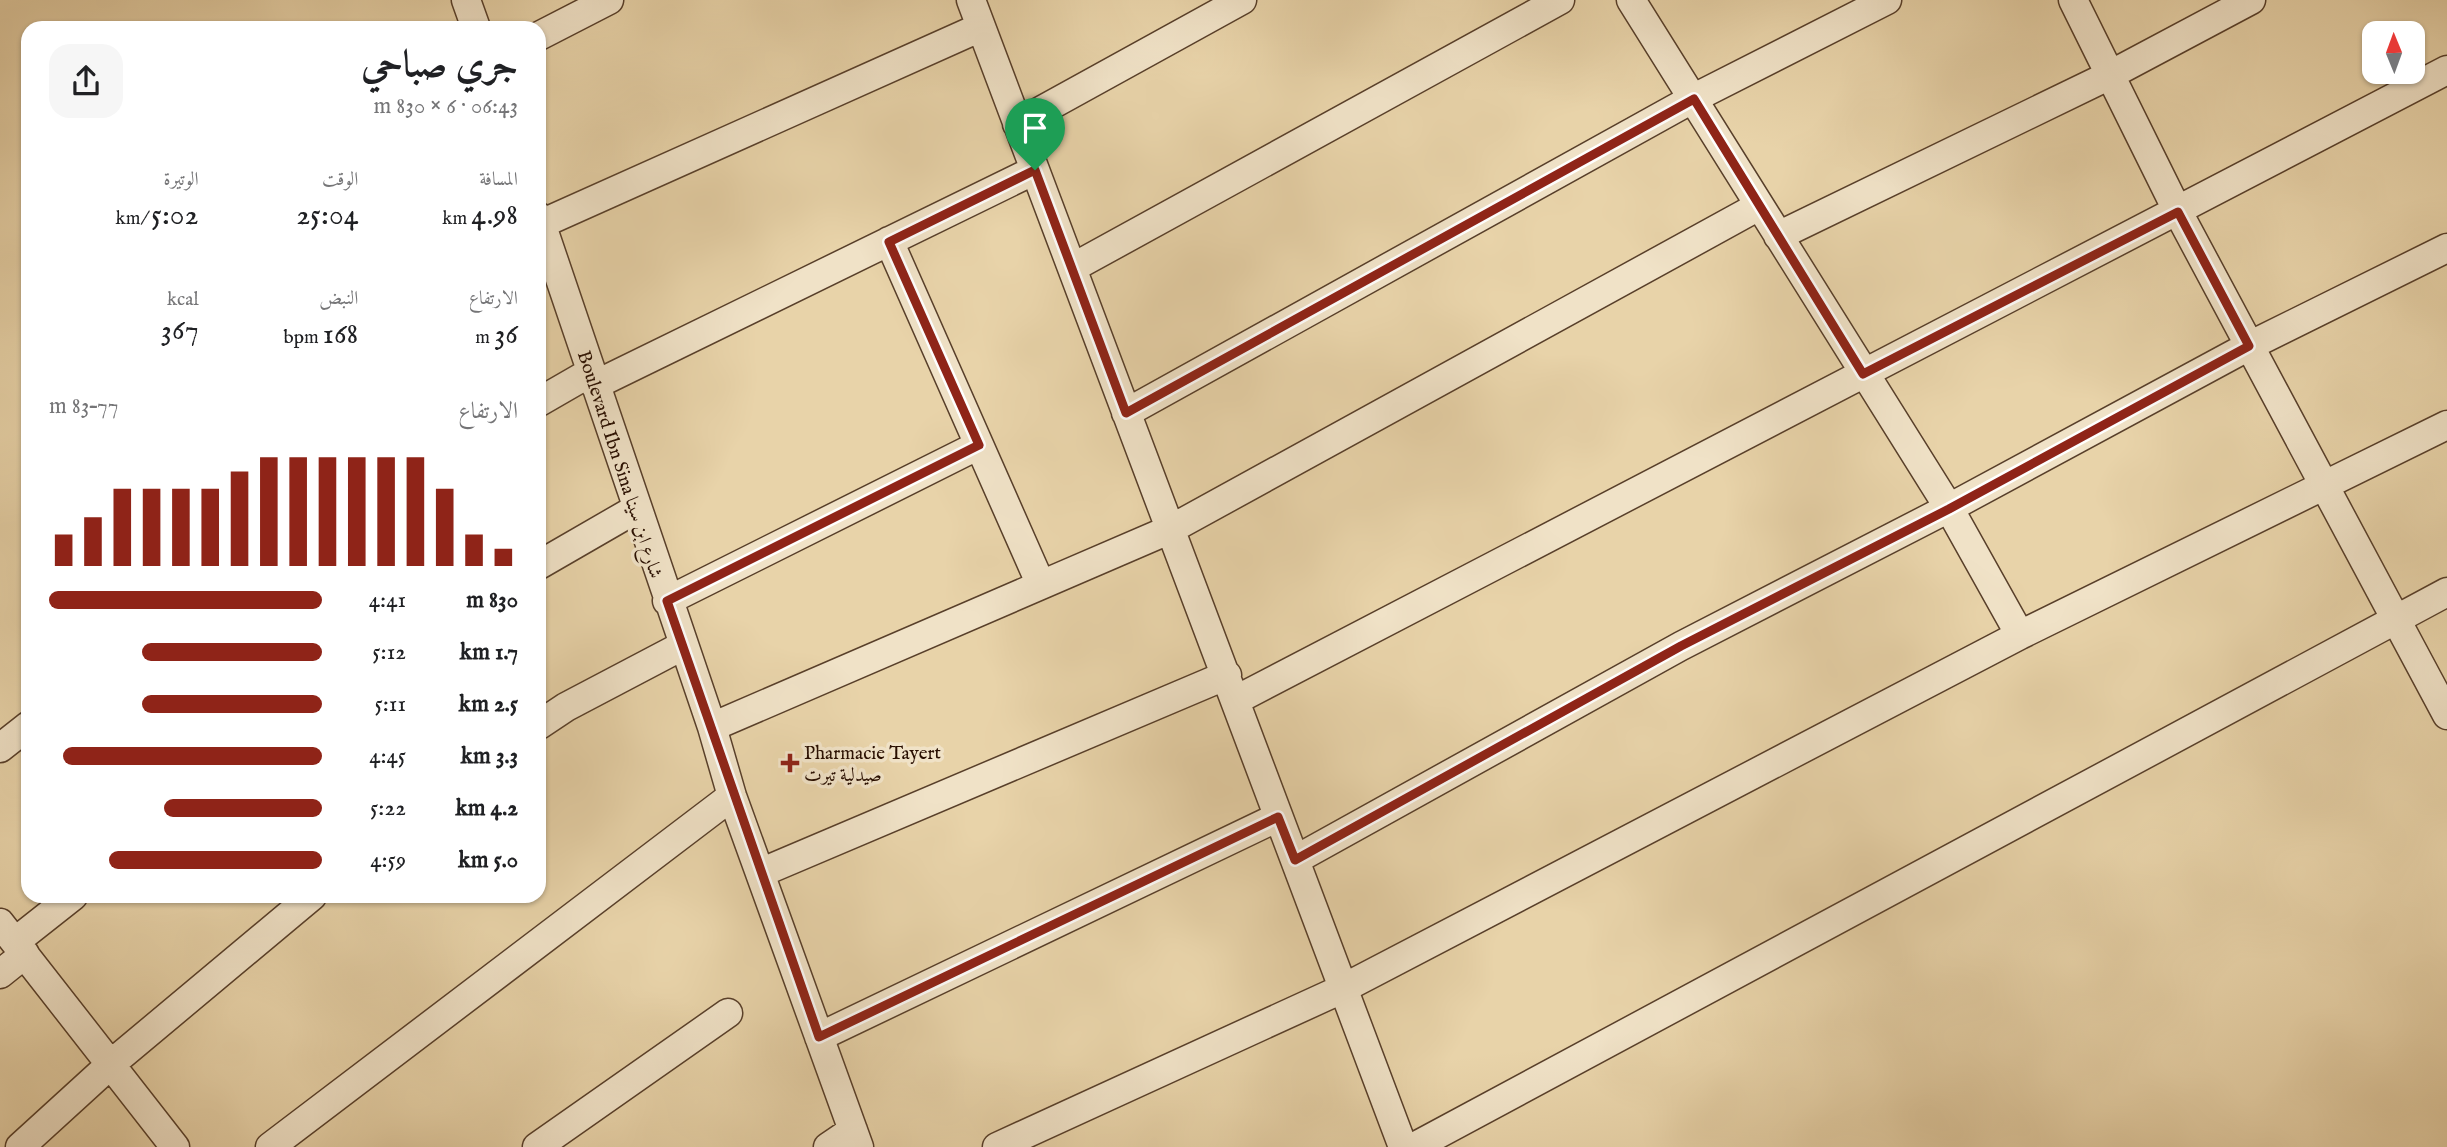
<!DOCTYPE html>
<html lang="ar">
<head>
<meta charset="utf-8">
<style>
  :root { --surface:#fff; --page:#f6f6f6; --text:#202124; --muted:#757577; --accent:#8f2418 }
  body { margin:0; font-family:"IM FELL English",Amiri,serif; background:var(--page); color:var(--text); direction:rtl; height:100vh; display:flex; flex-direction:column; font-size:26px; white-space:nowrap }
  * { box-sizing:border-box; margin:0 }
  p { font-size:23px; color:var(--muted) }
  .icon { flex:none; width:38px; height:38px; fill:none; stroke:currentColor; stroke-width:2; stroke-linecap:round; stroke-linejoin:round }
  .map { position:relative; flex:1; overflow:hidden; direction:ltr }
  .sheet { position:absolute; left:21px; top:21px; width:525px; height:882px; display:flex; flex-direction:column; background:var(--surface); border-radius:21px; box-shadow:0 2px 5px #0004; direction:rtl }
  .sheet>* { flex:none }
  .needle { width:46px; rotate:359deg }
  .controls { position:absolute; left:2362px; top:21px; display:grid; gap:14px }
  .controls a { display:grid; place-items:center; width:63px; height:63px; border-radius:14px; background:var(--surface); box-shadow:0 2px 5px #0004; font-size:35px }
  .pin { position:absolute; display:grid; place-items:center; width:60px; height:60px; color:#fff; margin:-72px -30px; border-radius:50% 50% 50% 0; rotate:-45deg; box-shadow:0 0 7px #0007 }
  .pin .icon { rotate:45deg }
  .round { display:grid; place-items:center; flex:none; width:74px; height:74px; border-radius:21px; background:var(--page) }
  .overview { display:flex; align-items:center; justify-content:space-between; height:119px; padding:0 28px }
  h1 { font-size:38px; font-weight:600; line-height:52px }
  .metrics { display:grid; grid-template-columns:repeat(3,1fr); gap:10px; height:119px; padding:7px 28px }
  .metrics div { display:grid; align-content:center }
  .metrics b { font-size:30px; font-weight:600 }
  .metrics small { font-size:19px; font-weight:400 }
  .metrics p { font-size:19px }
  .chart { height:196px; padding:14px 28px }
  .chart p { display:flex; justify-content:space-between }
  .chart svg { width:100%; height:126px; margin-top:7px; stroke:var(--accent); stroke-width:6 }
  ul { padding:0 28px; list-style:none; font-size:23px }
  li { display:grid; grid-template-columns:112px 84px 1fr; align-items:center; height:52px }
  li i { height:18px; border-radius:9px; background:var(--accent) }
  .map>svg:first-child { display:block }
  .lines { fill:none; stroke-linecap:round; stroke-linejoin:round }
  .minor-casing { stroke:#583f2a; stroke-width:31 }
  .minor { stroke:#f0e2c7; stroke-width:28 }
  .route-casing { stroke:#fff; stroke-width:14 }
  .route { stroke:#8f2418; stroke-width:9 }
  .poi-dot { fill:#8f2418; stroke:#f0e2c7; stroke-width:2.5 }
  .labels { text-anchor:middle; stroke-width:7; stroke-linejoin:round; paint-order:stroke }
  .street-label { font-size:19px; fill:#280e00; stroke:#f0e2c7 }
  .poi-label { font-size:19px; fill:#280e00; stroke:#f0e2c7; text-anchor:start }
</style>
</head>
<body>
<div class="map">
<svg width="2447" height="1147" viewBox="0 0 2447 1147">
  <rect width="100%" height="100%" fill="#e8d3a9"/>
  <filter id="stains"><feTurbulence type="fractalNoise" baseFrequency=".00286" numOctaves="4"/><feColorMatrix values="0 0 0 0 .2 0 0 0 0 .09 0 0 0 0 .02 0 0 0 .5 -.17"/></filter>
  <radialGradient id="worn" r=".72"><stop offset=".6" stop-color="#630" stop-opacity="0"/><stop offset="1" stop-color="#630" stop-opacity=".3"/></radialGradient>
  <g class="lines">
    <g class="minor-casing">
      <path id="minor" d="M466 0 476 28
        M971 0 1403 1147
        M1631 0 1949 508 2020 635
        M2073 0 2178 212 2447 715
        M539 36 609 0
        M1017 124 1242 0
        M539 217 712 727 732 796 859 1147
        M541 224 981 27
        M1778 236 2108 76 2251 0
        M889 241 1041 585
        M1072 268 1560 0
        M595 385 1035 170
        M539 402 591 372
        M1126 413 1694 98 1887 0
        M539 565 636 509
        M667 601 979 445
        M1236 700 2447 70
        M539 725 566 707 682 646
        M712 727 1171 529 1759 206
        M0 748 28 726
        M1295 860 1681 646 1949 508 2249 346 2447 248
        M760 873 1227 675
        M0 923 175 1147
        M16 941 73 896
        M0 974 25 954
        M819 1037 1278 817
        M20 1147 111 1064 312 896
        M270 1147 732 796
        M537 1147 728 1013
        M828 1147 853 1130
        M997 1147 1342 989 2020 635 2447 425
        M1414 1147 2447 592"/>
    </g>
    <use href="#minor" class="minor"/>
  </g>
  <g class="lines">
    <g class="route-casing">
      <path id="route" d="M1694 99 1863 374 2178 212 2249 346 1949 509 1681 646 1295 860 1278 817 819 1037 667 601 979 445 889 242 1035 170 1126 413Z"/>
    </g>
    <use href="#route" class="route"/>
  </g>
  <path class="poi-dot" d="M786.5 752.5h7v7h7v7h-7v7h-7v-7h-7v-7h7z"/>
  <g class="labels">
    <g class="street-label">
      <text transform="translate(621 464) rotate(72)" y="7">Boulevard Ibn Sina شارع ابن سينا</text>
    </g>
    <g class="poi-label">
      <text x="804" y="759">Pharmacie Tayert<tspan x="804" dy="22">صيدلية تيرت</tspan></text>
    </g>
  </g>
  <rect width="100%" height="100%" filter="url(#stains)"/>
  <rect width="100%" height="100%" fill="url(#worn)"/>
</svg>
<div class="controls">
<a><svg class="needle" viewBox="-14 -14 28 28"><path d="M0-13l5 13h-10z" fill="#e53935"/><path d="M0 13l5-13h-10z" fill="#757577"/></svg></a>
</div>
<div class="pin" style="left:1035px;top:170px;background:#1e9e55"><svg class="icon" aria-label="arrive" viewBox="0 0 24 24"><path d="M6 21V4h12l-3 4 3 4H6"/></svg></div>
<section class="sheet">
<div class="overview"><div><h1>جري صباحي</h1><p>06:43 · 6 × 830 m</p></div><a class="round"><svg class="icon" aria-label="share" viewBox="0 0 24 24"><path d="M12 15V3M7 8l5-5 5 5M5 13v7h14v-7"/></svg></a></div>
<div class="metrics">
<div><p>المسافة</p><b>4.98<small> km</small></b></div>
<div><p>الوقت</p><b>25:04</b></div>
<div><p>الوتيرة</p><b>5:02<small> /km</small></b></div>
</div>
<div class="metrics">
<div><p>الارتفاع</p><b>36<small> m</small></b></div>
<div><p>النبض</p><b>168<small> bpm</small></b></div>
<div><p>kcal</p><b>367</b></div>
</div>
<div class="chart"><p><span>الارتفاع</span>77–83 m</p>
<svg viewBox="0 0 160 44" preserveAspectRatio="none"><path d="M5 44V33M15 44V27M25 44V17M35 44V17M45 44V17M55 44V17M65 44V11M75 44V6M85 44V6M95 44V6M105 44V6M115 44V6M125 44V6M135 44V17M145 44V33M155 44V38"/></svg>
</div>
<ul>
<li><b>830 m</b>4:41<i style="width:100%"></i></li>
<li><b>1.7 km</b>5:12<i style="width:66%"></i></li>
<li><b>2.5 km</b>5:11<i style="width:66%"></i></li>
<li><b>3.3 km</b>4:45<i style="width:95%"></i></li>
<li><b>4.2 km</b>5:22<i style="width:58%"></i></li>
<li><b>5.0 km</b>4:59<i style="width:78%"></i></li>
</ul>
</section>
</div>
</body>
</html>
